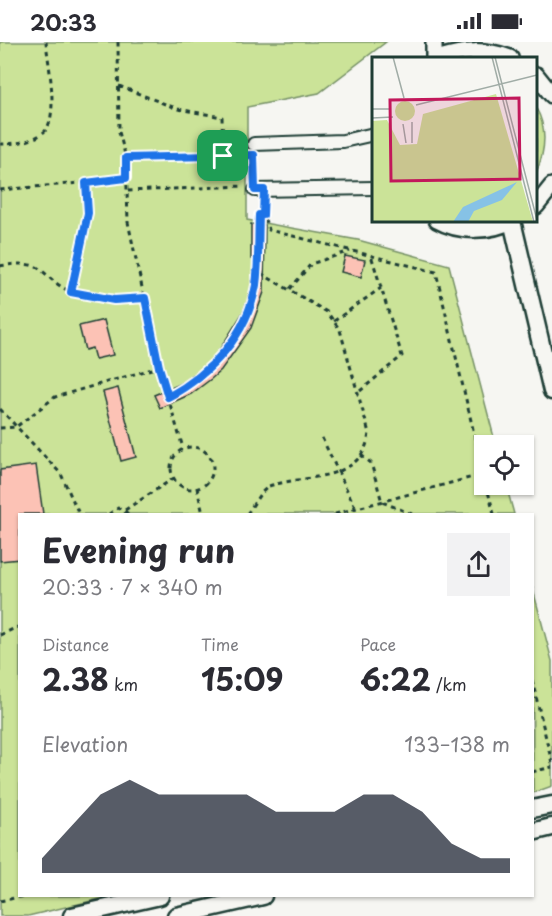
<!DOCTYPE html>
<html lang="en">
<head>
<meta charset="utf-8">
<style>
  :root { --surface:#fff; --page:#f2f2f3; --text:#2b2b33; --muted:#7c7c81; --accent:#111827 }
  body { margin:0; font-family:"Playpen Sans",sans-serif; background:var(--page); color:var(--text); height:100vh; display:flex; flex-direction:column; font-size:22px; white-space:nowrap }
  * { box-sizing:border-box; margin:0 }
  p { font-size:20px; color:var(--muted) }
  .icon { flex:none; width:33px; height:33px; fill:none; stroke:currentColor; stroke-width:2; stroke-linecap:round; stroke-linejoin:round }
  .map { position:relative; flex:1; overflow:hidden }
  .details { position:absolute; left:18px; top:471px; width:516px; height:384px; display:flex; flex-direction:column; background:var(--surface); border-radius:0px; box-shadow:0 2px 4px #0004 }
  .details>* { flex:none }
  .fabs { position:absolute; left:474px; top:393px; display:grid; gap:12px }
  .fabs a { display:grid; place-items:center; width:60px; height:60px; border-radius:0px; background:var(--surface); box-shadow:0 2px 4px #0004; font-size:30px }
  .pin { position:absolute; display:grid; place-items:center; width:51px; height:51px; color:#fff; margin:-26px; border-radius:12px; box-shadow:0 3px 9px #0006 }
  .round { display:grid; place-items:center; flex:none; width:63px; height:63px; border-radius:0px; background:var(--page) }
  .overview { display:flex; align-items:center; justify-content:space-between; height:102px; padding:0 24px }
  h1 { font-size:33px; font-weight:700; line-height:45px }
  .stats { display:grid; grid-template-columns:repeat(3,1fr); gap:9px; height:102px; padding:6px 24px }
  .stats div { display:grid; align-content:center }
  .stats b { font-size:30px; font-weight:700 }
  .stats small { font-size:16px; font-weight:400 }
  .stats p { font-size:16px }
  .chart { height:168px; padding:12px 24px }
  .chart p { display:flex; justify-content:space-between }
  .chart svg { width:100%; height:108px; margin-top:6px; fill:var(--accent); opacity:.7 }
  .status { display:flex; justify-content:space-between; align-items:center; height:42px; padding:0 30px; background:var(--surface); direction:ltr }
  .status svg { height:16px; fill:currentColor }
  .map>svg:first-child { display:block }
  .green { fill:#cbe398; stroke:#759066; stroke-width:1.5 }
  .building { fill:#fcc2b5; stroke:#1f3d34; stroke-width:1.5 }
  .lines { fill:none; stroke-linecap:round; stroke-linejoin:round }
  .minor-casing { stroke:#1f3d34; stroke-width:16 }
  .tertiary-casing { stroke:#1f3d34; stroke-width:20 }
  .secondary-casing { stroke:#1f3d34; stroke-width:21 }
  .path { stroke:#1f3d34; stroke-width:3; stroke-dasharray:4.5 4.5; stroke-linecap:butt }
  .minor { stroke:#f6f6f2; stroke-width:12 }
  .tertiary { stroke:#f6f6f2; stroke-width:15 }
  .secondary { stroke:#f6f6f2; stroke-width:16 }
  .route-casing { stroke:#fff; stroke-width:12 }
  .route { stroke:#1a73e8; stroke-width:8 }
  .inset-road { fill:none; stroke:#a0aca6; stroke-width:1.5 }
  .view { fill:#c2185b; fill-opacity:0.15; stroke:#c2185b; stroke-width:3 }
  .inset-edge { fill:none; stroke:#1f3d34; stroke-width:3 }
</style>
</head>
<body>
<div class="status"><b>20:33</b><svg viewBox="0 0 49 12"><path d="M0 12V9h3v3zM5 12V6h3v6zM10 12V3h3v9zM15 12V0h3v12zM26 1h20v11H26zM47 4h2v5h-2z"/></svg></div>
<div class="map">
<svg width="552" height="874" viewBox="0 0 552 874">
  <rect width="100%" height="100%" fill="#f6f6f2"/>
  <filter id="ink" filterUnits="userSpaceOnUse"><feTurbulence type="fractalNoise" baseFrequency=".0167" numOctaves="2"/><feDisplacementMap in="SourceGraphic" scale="12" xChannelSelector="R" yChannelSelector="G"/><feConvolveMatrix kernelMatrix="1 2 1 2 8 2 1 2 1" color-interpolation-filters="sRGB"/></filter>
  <g filter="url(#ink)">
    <path class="green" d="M0 0H386L319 51 247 65V178L358 198 449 223 496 403 484 404V442L506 443 514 472H20V854H112L28 874H0Z
      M536 66C548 87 545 110 536 131Z
      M532 544 552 619V744L533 751Z"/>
    <path class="building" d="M251 182 265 183 264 250 251 286 221 328 211 337 191 352 160 366 154 353 183 341 212 320 244 269 251 249 256 217H251Z
      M345 214 365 218 361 235 341 230Z
      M104 278 113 313 95 317 92 306 85 308 79 284Z
      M118 346 136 415 121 419 103 350Z
      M36 423 43 472H20V517L0 519V428Z"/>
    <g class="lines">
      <g class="minor-casing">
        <path id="minor" d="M254 102 343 99 374 92
          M255 148 374 146"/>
      </g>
      <g class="tertiary-casing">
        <path id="tertiary" d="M434 0V16
          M440 16C465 8 485 7 510 16
          M536 33 552 53
          M536 164 552 144
          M437 178C460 191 491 190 513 178"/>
      </g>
      <g class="secondary-casing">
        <path id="secondary" d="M512 179 552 349
          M532 767 552 763
          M532 790 552 785
          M72 874 160 854
          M176 874 263 854"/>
      </g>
      <path class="path" d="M118 0 119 90 126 116 128 180 159 325 183 406
        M119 44 178 67 222 75 223 114
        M0 102C14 102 34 100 45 89 59 73 48 20 46 0
        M254 113 255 136
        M126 116 247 113
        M0 148 126 137
        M128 149 244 144
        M264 159 263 173 269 188 436 230 484 434
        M0 224C49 216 37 234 71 250 94 260 121 258 145 256
        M290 247 311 222 350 209
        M71 250 88 171 86 141
        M334 279 381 246
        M360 349 402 314 371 213
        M168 355C211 333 247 293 256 243 259 220 258 196 259 173H263
        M0 367 61 432 79 472
        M0 386 16 385 55 355 159 325
        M322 396 356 467
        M171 426a21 21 0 1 1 42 0a21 21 0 1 1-42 0Z
        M361 413 371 421 382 460 412 472
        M486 442 494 472
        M197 446 203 472
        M125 468 174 436
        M109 472 118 466 129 472
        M247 472 260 452 269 444C307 432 363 441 369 391L340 288 327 270 257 229
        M335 472 484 432
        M0 593 20 584
        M532 638 552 721
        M532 730 552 725
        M0 859 24 854"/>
      <use href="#minor" class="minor"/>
      <use href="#tertiary" class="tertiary"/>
      <use href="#secondary" class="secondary"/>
    </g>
  </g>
  <g class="lines" filter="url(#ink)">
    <g class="route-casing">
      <path id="route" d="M254 113 255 148H264L263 173H259C258 196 259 220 256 243 247 293 211 332 168 355L159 325 145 256 114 258 71 250 88 171 86 141 126 136V116Z"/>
    </g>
    <use href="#route" class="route"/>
  </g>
  <g transform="translate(372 15)">
    <rect width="165" height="165" fill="#f6f6f2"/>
    <path d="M124 37 161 165H0V64L15 63 28 88 45 87 51 57ZM23 54a10 10 0 1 1 20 0a10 10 0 1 1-20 0Z" fill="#cbe398"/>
    <path d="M145 125 130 143 102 154 96 165H81L91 150Z" fill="#86c2e6"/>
    <path class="inset-road" d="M21 0 32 41M120 0 162 165M123 0 165 163M44 48 165 18M0 52H19M0 61 21 60M40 65V86M31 67 34 86"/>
    <path class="view" d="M147 41 148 122 19 124 18 43Z"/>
    <rect width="165" height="165" class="inset-edge"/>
  </g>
</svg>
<div class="fabs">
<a><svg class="icon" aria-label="locate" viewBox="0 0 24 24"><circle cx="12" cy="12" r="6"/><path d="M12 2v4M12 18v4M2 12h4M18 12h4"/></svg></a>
</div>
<div class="pin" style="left:223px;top:114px;background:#1e9e55"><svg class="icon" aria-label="arrive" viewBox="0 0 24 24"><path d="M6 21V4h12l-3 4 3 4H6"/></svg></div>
<section class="details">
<div class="overview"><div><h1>Evening run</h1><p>20:33 · 7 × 340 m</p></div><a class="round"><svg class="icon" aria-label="share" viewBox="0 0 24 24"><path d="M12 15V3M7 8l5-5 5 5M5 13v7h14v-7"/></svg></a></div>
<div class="stats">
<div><p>Distance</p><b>2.38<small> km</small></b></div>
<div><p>Time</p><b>15:09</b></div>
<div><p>Pace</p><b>6:22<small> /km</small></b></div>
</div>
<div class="chart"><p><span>Elevation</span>133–138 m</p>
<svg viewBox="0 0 160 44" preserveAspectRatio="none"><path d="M0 44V38L10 25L20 12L30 6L40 12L50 12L60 12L70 12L80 19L90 19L100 19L110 12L120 12L130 19L140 32L150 38L160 38V44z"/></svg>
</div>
</section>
</div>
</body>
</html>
